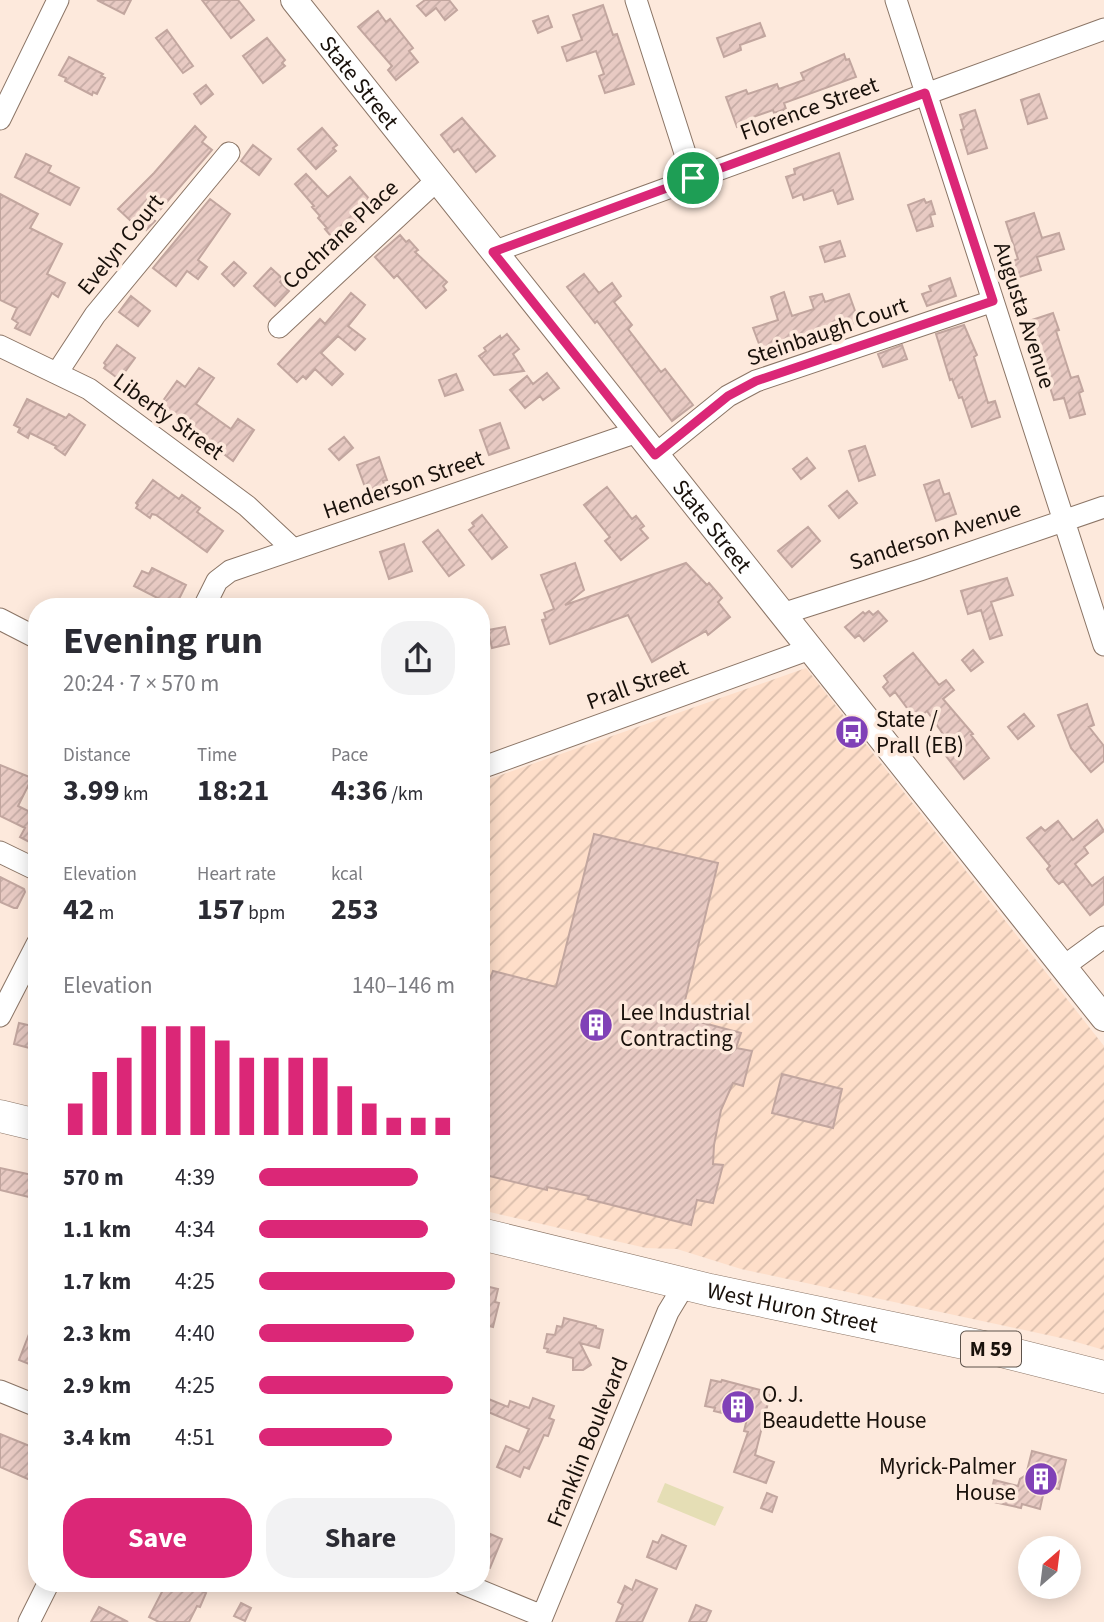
<!DOCTYPE html>
<html lang="en">
<head>
<meta charset="utf-8">
<style>
  :root { --surface:#fff; --page:#f2f2f3; --text:#2b2b33; --muted:#7c7c81; --accent:#db2777 }
  body { margin:0; font-family:"Source Sans 3",sans-serif; background:var(--page); color:var(--text); height:100vh; display:flex; flex-direction:column; font-size:26px; white-space:nowrap }
  * { box-sizing:border-box; margin:0 }
  p { font-size:23px; color:var(--muted) }
  .icon { flex:none; width:38px; height:38px; fill:none; stroke:currentColor; stroke-width:2; stroke-linecap:round; stroke-linejoin:round }
  .map { position:relative; flex:1; overflow:hidden }
  .drawer { position:absolute; left:28px; top:598px; width:462px; height:994px; display:flex; flex-direction:column; background:var(--surface); border-radius:28px; box-shadow:0 4px 18px #0003 }
  .drawer>* { flex:none }
  .needle { width:46px; rotate:28deg }
  .buttons { position:absolute; left:1018px; top:1536px; display:grid; gap:14px }
  .buttons a { display:grid; place-items:center; width:63px; height:63px; border-radius:50%; background:var(--surface); box-shadow:0 4px 18px #0003; font-size:35px }
  .pin { position:absolute; display:grid; place-items:center; width:60px; height:60px; color:#fff; margin:-30px; border:4px solid #fff; border-radius:50%; box-shadow:0 2px 7px #0007 }
  .round { display:grid; place-items:center; flex:none; width:74px; height:74px; border-radius:28px; background:var(--page) }
  .summary { display:flex; align-items:center; justify-content:space-between; height:119px; padding:0 35px }
  h1 { font-size:38px; font-weight:700; line-height:52px }
  .stats { display:grid; grid-template-columns:repeat(3,1fr); gap:10px; height:119px; padding:7px 35px }
  .stats div { display:grid; align-content:center }
  .stats b { font-size:30px; font-weight:700 }
  .stats small { font-size:19px; font-weight:400 }
  .stats p { font-size:19px }
  .chart { height:196px; padding:14px 35px }
  .chart p { display:flex; justify-content:space-between }
  .chart svg { width:100%; height:126px; margin-top:7px; stroke:var(--accent); stroke-width:6 }
  .action { display:flex; gap:14px; margin-top:auto; padding:14px 35px }
  .action a { flex:1; height:80px; border-radius:28px; background:var(--accent); color:#fff; font-size:28px; font-weight:700; line-height:80px; text-align:center }
  .action a+a { background:var(--page); color:var(--text) }
  ul { padding:0 35px; list-style:none; font-size:23px }
  li { display:grid; grid-template-columns:112px 84px 1fr; align-items:center; height:52px }
  li i { height:18px; border-radius:9px; background:var(--accent) }
  .map>svg:first-child { display:block }
  .industrial { fill:url(#industrial-furrows) }
  .green { fill:#e5deb5 }
  .building { fill:url(#building-hatch); stroke:#c2a69f; stroke-width:2 }
  .lines { fill:none; stroke-linecap:round; stroke-linejoin:round }
  .minor-casing { stroke:#8b7566; stroke-width:23 }
  .major-casing { stroke:#8b7566; stroke-width:28 }
  .highway-casing { stroke:#8b7566; stroke-width:33 }
  .minor { stroke:#fff; stroke-width:21 }
  .major { stroke:#fff; stroke-width:26 }
  .highway { stroke:#fff; stroke-width:32 }
  .route-casing { stroke:#fff; stroke-width:14 }
  .route { stroke:#db2777; stroke-width:9 }
  .labels { text-anchor:middle; stroke-width:7; stroke-linejoin:round; paint-order:stroke }
  .shield { fill:#fde9dc; stroke:#5d524a; stroke-width:2 }
  .shield-label { font-size:21px; font-weight:bold; fill:#19110b }
  .street-label { font-size:23px; fill:#19110b; stroke:#fde9dc }
  .poi-label { font-size:23px; fill:#19110b; stroke:#fde9dc; text-anchor:start }
</style>
</head>
<body>
<div class="map">
<svg width="1104" height="1622" viewBox="0 0 1104 1622">
  <defs>
    <pattern id="industrial-furrows" width="10" height="10" patternUnits="userSpaceOnUse" patternTransform="scale(1.75)"><rect width="10" height="10" fill="#fedec9"/><path d="M-1 1l2-2M0 10L10 0M9 11l2-2" fill="none" stroke="#d9bdab"/></pattern>
    <pattern id="building-hatch" width="6" height="6" patternUnits="userSpaceOnUse" patternTransform="scale(1.75)"><rect width="6" height="6" fill="#e8cac3"/><path d="M-1 1l2-2M0 6l6-6M5 7l2-2" fill="none" stroke="#c6aca6"/></pattern>
  </defs>
  <rect width="100%" height="100%" fill="#fde9dc"/>
  <path class="industrial" d="M806 668 1104 1046V1350L1066 1339 741 1269 677 1249 646 1248 481 1210V782Z"/>
  <path class="green" d="M665 1483 724 1507 715 1526 657 1502Z"/>
  <path class="building" d="M97 0H131L124 14Z
    M202 0H238L254 20 231 38Z
    M425 0H449L457 10 445 20 436 8 426 16 417 6Z
    M603 5 613 35 617 34 634 84 605 93 599 76 604 74 596 51 567 61 562 47 582 40 573 15Z
    M378 11 386 22 390 19 413 48 409 51 418 62 396 80 388 70 392 66 358 27Z
    M548 16 552 27 538 33 533 21Z
    M760 23 765 36 740 45 741 50 724 57 717 38Z
    M167 30 193 66 183 73 156 38Z
    M267 38 285 60 282 63 285 66 263 83 243 56Z
    M844 54 846 60 849 59 856 77 784 103 786 109 774 113 773 110 750 118 752 122 737 127 726 97 746 90 748 94 777 84 779 89 804 80 801 73Z
    M69 57 103 74 101 76 105 78 97 94 93 92 92 95 65 81 66 78 59 75Z
    M206 85 213 94 201 104 194 94Z
    M1039 94 1047 118 1028 124 1021 100Z
    M975 110 987 148 968 154 961 130 964 129 960 115Z
    M462 118 495 156 476 172 458 149 454 152 441 135Z
    M195 126 206 137 202 142 212 150 152 219 155 221 146 230 135 220 133 223 118 209 154 173Z
    M322 128 337 145 333 148 336 151 316 169 298 149Z
    M253 145 271 159 259 175 241 161Z
    M839 153 853 199 838 204 833 190 804 200 802 194 793 198 786 177 795 174 794 169Z
    M26 154 51 166 48 172 79 188 70 205 15 177Z
    M306 174 328 197 350 177 371 201 355 215 359 219 335 241 325 229 327 228 318 218 320 216 312 207 314 206 295 184Z
    M0 194 38 214 30 228 62 244 47 274 65 283 58 297 52 293 30 335 15 328 18 323 12 319 17 308 0 300Z
    M210 199 230 214 198 260 207 267 198 279 187 271 176 286 153 268Z
    M924 199 926 203 931 201 935 214 930 215 933 226 917 231 908 205Z
    M1034 213 1042 238 1059 233 1064 249 1037 257 1041 270 1016 278 1011 262 1018 259 1006 222Z
    M400 235 406 242 409 240 418 250 415 252 447 282 443 286 446 290 426 308 397 275 394 278 375 257Z
    M840 241 845 256 825 262 820 247Z
    M234 262 246 273 234 286 222 274Z
    M271 268 283 279 280 282 289 291 275 306 254 286Z
    M584 274 599 293 612 283 621 296 614 302 632 325 628 329 661 372 665 369 693 405 672 421 597 321 595 323 567 287Z
    M950 278 956 296 927 306 922 294 931 291 929 286Z
    M784 292 792 316 814 309 810 297 822 294 825 302 849 294 859 322 781 346 782 351 764 357 753 328 778 320 771 297Z
    M351 293 365 305 348 326 365 339 355 350 338 336 321 353 343 374 332 385 315 369 306 379 303 376 297 382 278 364 320 319 325 324Z
    M131 296 150 311 138 326 119 312Z
    M1053 313 1059 330 1056 331 1071 378 1078 376 1083 391 1079 393 1085 414 1070 418 1064 398 1054 400 1043 365 1040 366 1029 321Z
    M964 325 977 355 974 357 988 403 995 401 1000 417 972 427 962 397 959 398 952 379 950 380 936 334Z
    M507 334 519 349 513 354 524 371 494 375 479 356 486 351 484 348 500 336 501 339Z
    M117 345 135 358 122 376 119 374 116 377 104 368 106 365 104 363Z
    M902 345 907 359 883 367 878 354Z
    M199 368 214 378 196 404 231 429 238 419 254 430 233 461 160 405 177 381 185 387Z
    M547 373 559 388 543 400 540 396 525 408 510 390 527 376 533 384Z
    M456 374 463 390 445 396 439 380Z
    M27 399 66 418 69 414 85 425 65 455 55 448 56 446 30 433 28 438 18 432 20 428 14 425Z
    M500 423 509 448 489 455 480 430Z
    M344 437 353 448 339 460 329 449Z
    M865 446 875 475 859 481 849 451Z
    M379 457 387 480 383 481 385 487 371 492 369 486 365 487 357 465Z
    M807 458 815 468 801 479 793 469Z
    M153 480 179 499 182 495 200 508 197 512 223 531 207 552 156 515 152 514 150 518 136 508 138 505 136 503Z
    M939 480 944 495 949 493 956 514 936 521 924 485Z
    M607 487 632 519 636 516 644 526 640 529 648 538 621 560 605 541 610 537 584 505Z
    M847 491 857 503 839 518 829 506Z
    M482 515 507 547 492 559 469 530 474 526 472 523Z
    M808 527 820 541 792 567 778 551Z
    M438 530 464 565 449 576 423 542Z
    M404 544 412 571 389 579 380 552Z
    M575 563 584 590 565 605 686 563 707 585 709 583 722 598 718 602 730 617 708 635 706 631 652 662 628 615 550 644 542 620 546 619 544 613 554 609 541 575Z
    M152 568 186 585 175 607 134 586 142 571 149 574Z
    M1007 578 1013 595 991 602 1002 635 990 639 981 610 968 614 961 591Z
    M869 611 873 615 878 611 887 621 864 641 859 635 855 638 845 627 863 612 865 614Z
    M505 627 509 644 492 648 488 630Z
    M973 650 983 662 971 671 962 660Z
    M913 653 939 685 946 680 954 690 943 699 973 734 971 735 989 758 964 779 942 751 939 753 931 743 943 734 927 711 916 720 895 692 890 696 883 687 888 682 884 676Z
    M1087 704 1094 725 1089 727 1104 746V761L1091 772 1071 748 1058 715Z
    M1024 714 1034 726 1018 739 1008 727Z
    M0 765 32 778 18 806 32 813 37 804V846L20 837 25 828 0 816Z
    M1097 820 1104 831 1084 847 1088 853 1075 864 1092 886 1104 877V904L1090 915 1063 881 1059 884 1055 880 1047 869 1050 866 1027 838 1041 827 1045 831 1058 821 1073 840Z
    M594 834 718 863 681 1017 741 1033 736 1048 752 1051 743 1086 733 1083 721 1110 714 1145 713 1164 723 1165 713 1203 697 1200 691 1225 588 1199 589 1196 547 1187V1190L481 1174V979L489 981 493 971 556 987Z
    M0 877 24 889 25 892 17 908H14L0 902Z
    M19 1023 37 1027V1050L14 1044Z
    M782 1074 842 1089 833 1128 772 1113Z
    M0 1168 37 1176V1199L0 1190Z
    M481 1285 498 1289 495 1302 499 1303 493 1327 481 1324Z
    M36 1316 37 1359 34 1366 19 1360Z
    M564 1318 596 1326V1328L603 1330 599 1348 580 1343 591 1365 583 1370H573V1358L547 1352 548 1349 544 1348 547 1334 555 1335 557 1326 562 1327Z
    M711 1380 721 1382 722 1380 760 1390 759 1392 770 1395 755 1455 774 1462 766 1483 734 1472 748 1432 744 1431 747 1419 714 1411 715 1408 705 1406Z
    M481 1396 508 1407 510 1401 529 1408 533 1398 554 1406 549 1418 554 1420 548 1436 544 1435 529 1469 524 1467 520 1477 497 1467 506 1446 519 1452 529 1429 481 1409Z
    M0 1434 37 1449V1483L0 1467Z
    M1032 1451 1066 1460 1059 1489 1045 1486 1040 1509 1022 1504 1021 1508 989 1501 994 1480 1018 1486 1020 1479 1026 1475Z
    M767 1493 777 1497 772 1512 761 1508Z
    M481 1530 502 1539 490 1568 481 1564Z
    M662 1535 686 1546 676 1569 647 1557 653 1541 658 1543Z
    M636 1580 657 1589 642 1622H616L623 1605 618 1602 625 1586 632 1590Z
    M166 1584H185L206 1593 200 1607 197 1606 189 1622H159L149 1617Z
    M241 1603 251 1608 245 1621 234 1616Z
    M696 1605 711 1611 706 1622H689Z
    M99 1607 128 1622H91Z"/>
  <g class="lines">
    <g class="minor-casing">
      <path id="minor" d="M636 0 693 178
        M896 0 1104 645
        M0 119 58 0
        M493 252 1104 29
        M279 327 437 180
        M0 346 89 389 247 506 293 549
        M57 373 95 315 229 153
        M655 455 728 396 756 381 993 301
        M204 607 217 581 230 571 637 432
        M782 614 920 570 1104 507
        M0 619 37 638
        M481 768 810 649
        M0 852 37 870
        M1063 967 1104 937
        M0 1016 37 944
        M0 1391 37 1406
        M464 1584 542 1616
        M29 1622 48 1584
        M540 1622 668 1312 685 1284"/>
    </g>
    <g class="major-casing">
      <g id="major">
        <path id="s1" d="M294 0 1104 1018"/>
      </g>
    </g>
    <g class="highway-casing">
      <g id="highway">
        <path d="M0 1116 37 1125"/>
        <path id="s2" d="M481 1234 710 1290 993 1349 1104 1377"/>
      </g>
    </g>
    <use href="#minor" class="minor"/>
    <use href="#major" class="major"/>
    <use href="#highway" class="highway"/>
  </g>
  <g class="lines">
    <g class="route-casing">
      <path id="route" d="M925 93 993 301 756 381 728 396 655 455 493 252Z"/>
    </g>
    <use href="#route" class="route"/>
  </g>
  <defs>
    <g id="bus-disc" transform="scale(1.75)"><circle r="9.5" fill="#8041b7" stroke="#fde9dc"/><path d="M-5-6H5V4H4V6H2V4H-2V6H-4V4H-5ZM-3.5-4V0h7V-4ZM-3.5 1.2v1.5H-2V1.2ZM2 1.2v1.5H3.5V1.2Z" fill="#fff"/></g>
    <g id="building-disc" transform="scale(1.75)"><circle r="9.5" fill="#8041b7" stroke="#fde9dc"/><path d="M-4-6H4V6H1V3H-1V6H-4ZM-2.5-4.3h1.7v1.8h-1.7ZM.8-4.3h1.7v1.8H.8ZM-2.5-1h1.7V.8h-1.7ZM.8-1h1.7V.8H.8Z" fill="#fff"/></g>
  </defs>
  <g fill-rule="evenodd">
    <use href="#bus-disc" x="852" y="732"/>
    <use href="#building-disc" x="596" y="1025"/>
    <use href="#building-disc" x="738" y="1407"/>
    <use href="#building-disc" x="1041" y="1479"/>
  </g>
  <g class="labels">
    <rect class="shield" x="961" y="1331.5" width="60" height="35" rx="5"/>
    <g class="shield-label">
      <text x="991" y="1356">M 59</text>
    </g>
    <g class="street-label">
      <text dy="8" stroke="none"><textPath href="#s1" startOffset="105">State Street</textPath></text>
      <text transform="translate(809 108) rotate(-20)" y="8">Florence Street</text>
      <text transform="translate(340 234) rotate(-43)" y="8">Cochrane Place</text>
      <text transform="translate(120 244) rotate(-51)" y="8">Evelyn Court</text>
      <text transform="translate(1025 315) rotate(72)" y="8">Augusta Avenue</text>
      <text transform="translate(827 331) rotate(-19)" y="8">Steinbaugh Court</text>
      <text transform="translate(169 416) rotate(36)" y="8">Liberty Street</text>
      <text transform="translate(403 484) rotate(-19)" y="8">Henderson Street</text>
      <text dy="8" stroke="none"><textPath href="#s1" startOffset="672">State Street</textPath></text>
      <text transform="translate(935 535) rotate(-18)" y="8">Sanderson Avenue</text>
      <text transform="translate(637 684) rotate(-20)" y="8">Prall Street</text>
      <text dy="8" stroke="none"><textPath href="#s2" startOffset="320">West Huron Street</textPath></text>
      <text transform="translate(587 1442) rotate(-68)" y="8">Franklin Boulevard</text>
    </g>
    <g class="poi-label">
      <text x="876" y="727">State /<tspan x="876" dy="26">Prall (EB)</tspan></text>
      <text x="620" y="1020">Lee Industrial<tspan x="620" dy="26">Contracting</tspan></text>
      <text x="762" y="1402">O. J.<tspan x="762" dy="26">Beaudette House</tspan></text>
      <text x="1016" y="1474" text-anchor="end">Myrick-Palmer<tspan x="1016" dy="26">House</tspan></text>
    </g>
  </g>
</svg>
<div class="buttons">
<a><svg class="needle" viewBox="-14 -14 28 28"><path d="M0-13l5 13h-10z" fill="#e53935"/><path d="M0 13l5-13h-10z" fill="#7c7c81"/></svg></a>
</div>
<div class="pin" style="left:693px;top:178px;background:#1e9e55"><svg class="icon" aria-label="arrive" viewBox="0 0 24 24"><path d="M6 21V4h12l-3 4 3 4H6"/></svg></div>
<section class="drawer">
<div class="summary"><div><h1>Evening run</h1><p>20:24 · 7 × 570 m</p></div><a class="round"><svg class="icon" aria-label="share" viewBox="0 0 24 24"><path d="M12 15V3M7 8l5-5 5 5M5 13v7h14v-7"/></svg></a></div>
<div class="stats">
<div><p>Distance</p><b>3.99<small> km</small></b></div>
<div><p>Time</p><b>18:21</b></div>
<div><p>Pace</p><b>4:36<small> /km</small></b></div>
</div>
<div class="stats">
<div><p>Elevation</p><b>42<small> m</small></b></div>
<div><p>Heart rate</p><b>157<small> bpm</small></b></div>
<div><p>kcal</p><b>253</b></div>
</div>
<div class="chart"><p><span>Elevation</span>140–146 m</p>
<svg viewBox="0 0 160 44" preserveAspectRatio="none"><path d="M5 44V33M15 44V22M25 44V17M35 44V6M45 44V6M55 44V6M65 44V11M75 44V17M85 44V17M95 44V17M105 44V17M115 44V27M125 44V33M135 44V38M145 44V38M155 44V38"/></svg>
</div>
<ul>
<li><b>570 m</b>4:39<i style="width:81%"></i></li>
<li><b>1.1 km</b>4:34<i style="width:86%"></i></li>
<li><b>1.7 km</b>4:25<i style="width:100%"></i></li>
<li><b>2.3 km</b>4:40<i style="width:79%"></i></li>
<li><b>2.9 km</b>4:25<i style="width:99%"></i></li>
<li><b>3.4 km</b>4:51<i style="width:68%"></i></li>
</ul>
<div class="action"><a>Save</a><a>Share</a></div>
</section>
</div>
</body>
</html>
